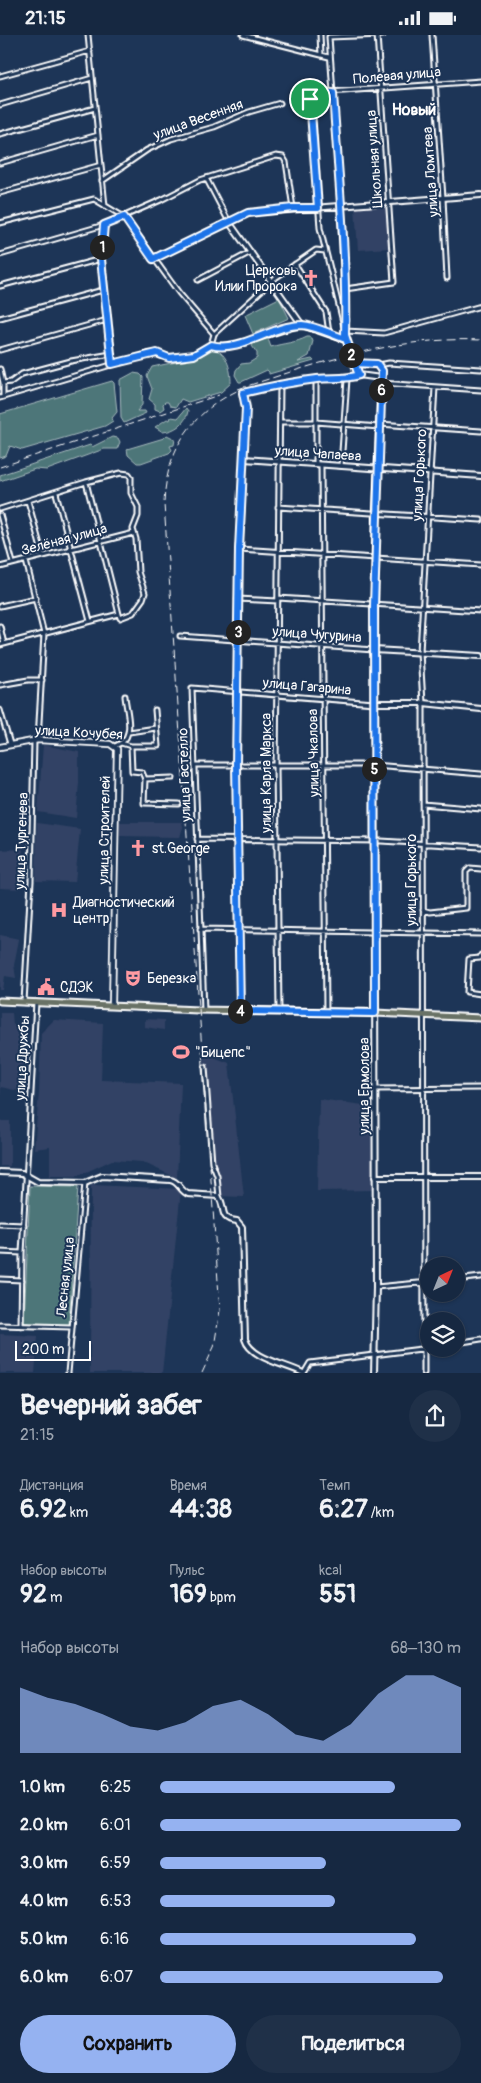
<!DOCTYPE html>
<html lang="ru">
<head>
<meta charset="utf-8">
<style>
  :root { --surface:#162841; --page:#1f3048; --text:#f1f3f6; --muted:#9ea6b1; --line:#35445a; --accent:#95b2f1 }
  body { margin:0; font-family:Pangolin,sans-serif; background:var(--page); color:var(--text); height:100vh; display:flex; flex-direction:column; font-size:19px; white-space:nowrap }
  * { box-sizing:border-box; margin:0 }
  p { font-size:16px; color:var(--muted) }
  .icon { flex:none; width:28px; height:28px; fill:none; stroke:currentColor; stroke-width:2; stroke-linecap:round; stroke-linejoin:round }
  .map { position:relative; height:1338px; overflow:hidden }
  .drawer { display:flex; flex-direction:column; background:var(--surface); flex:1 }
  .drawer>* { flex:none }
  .needle { width:32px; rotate:43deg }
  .controls { position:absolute; left:420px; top:1222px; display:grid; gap:10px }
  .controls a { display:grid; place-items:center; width:45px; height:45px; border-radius:50%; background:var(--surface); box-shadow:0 1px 4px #0004,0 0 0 1px var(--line); font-size:25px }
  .scale { position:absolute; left:15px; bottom:12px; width:76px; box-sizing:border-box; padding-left:5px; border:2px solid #fff; border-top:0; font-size:14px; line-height:18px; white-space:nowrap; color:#fff; -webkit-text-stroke:4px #1d3557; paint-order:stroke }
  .pin { position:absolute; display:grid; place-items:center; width:42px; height:42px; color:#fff; margin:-21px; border:2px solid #fff; border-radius:50%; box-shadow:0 1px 5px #0007 }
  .km { position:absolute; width:25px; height:25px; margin:-12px; border-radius:50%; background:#222; color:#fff; font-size:14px; line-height:25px; text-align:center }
  .round { display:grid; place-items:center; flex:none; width:52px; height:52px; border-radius:26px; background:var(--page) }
  .summary { display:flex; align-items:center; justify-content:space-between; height:85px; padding:0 20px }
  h1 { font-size:28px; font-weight:700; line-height:38px }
  .metrics { display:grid; grid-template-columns:repeat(3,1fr); gap:8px; height:85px; padding:5px 20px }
  .metrics div { display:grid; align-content:center }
  .metrics b { font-size:25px; font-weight:700 }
  .metrics small { font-size:14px; font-weight:400 }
  .metrics p { font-size:14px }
  .chart { height:140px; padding:10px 20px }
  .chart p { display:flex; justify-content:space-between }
  .chart svg { width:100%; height:90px; margin-top:5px; fill:var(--accent); opacity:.7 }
  .button { display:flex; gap:10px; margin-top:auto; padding:10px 20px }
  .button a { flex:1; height:58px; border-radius:30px; background:var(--accent); color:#111; font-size:20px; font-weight:700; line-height:58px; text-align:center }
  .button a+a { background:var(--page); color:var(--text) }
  ul { padding:0 20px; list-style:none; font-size:16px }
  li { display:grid; grid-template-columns:80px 60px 1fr; align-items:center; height:38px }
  li i { height:12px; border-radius:6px; background:var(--accent) }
  .status { display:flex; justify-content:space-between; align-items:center; height:35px; padding:0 25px; background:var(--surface); direction:ltr }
  .status svg { height:14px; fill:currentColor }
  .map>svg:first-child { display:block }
  .built { fill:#334365 }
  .green { fill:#4e7679; stroke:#a6babc }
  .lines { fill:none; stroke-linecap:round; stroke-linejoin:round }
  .minor-casing { stroke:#fff; stroke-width:7 }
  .tertiary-casing { stroke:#fff; stroke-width:8 }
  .secondary-casing { stroke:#fff; stroke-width:8 }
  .primary-casing { stroke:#fff; stroke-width:9 }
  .minor { stroke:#1d3557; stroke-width:3 }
  .tertiary { stroke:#1d3557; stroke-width:4 }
  .secondary { stroke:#1d3557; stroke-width:4.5 }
  .primary { stroke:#697266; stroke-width:5 }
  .rail { stroke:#fff; stroke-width:1; stroke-dasharray:8 4; stroke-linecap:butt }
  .route-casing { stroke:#fff; stroke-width:10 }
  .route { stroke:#1a73e8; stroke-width:6 }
  .labels { text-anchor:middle; stroke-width:4; stroke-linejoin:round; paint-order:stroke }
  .street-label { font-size:14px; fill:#fff; stroke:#1d3557 }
  .poi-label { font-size:14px; fill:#fff; stroke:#1d3557; text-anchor:start }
  .quarter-label { font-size:16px; font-weight:bold; fill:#fff; stroke:#1d3557 }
</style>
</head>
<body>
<div class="status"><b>21:15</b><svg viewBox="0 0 49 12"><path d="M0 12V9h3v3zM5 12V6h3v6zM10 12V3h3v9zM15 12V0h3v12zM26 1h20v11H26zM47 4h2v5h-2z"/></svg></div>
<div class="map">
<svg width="481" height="1338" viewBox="0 0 481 1338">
  <rect width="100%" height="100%" fill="#1d3557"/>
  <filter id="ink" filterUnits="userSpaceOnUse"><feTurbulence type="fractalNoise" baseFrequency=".02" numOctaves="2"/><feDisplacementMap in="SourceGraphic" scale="10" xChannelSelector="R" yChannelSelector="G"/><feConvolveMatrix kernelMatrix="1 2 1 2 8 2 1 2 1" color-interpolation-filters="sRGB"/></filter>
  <g filter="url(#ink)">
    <path class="built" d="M386 169 389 213 358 215 355 172Z
      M43 710 79 717V747L76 783 38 777Z
      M120 787H182L183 792 180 802 120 801Z
      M37 788 80 794 75 847 36 846Z
      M23 814 20 854 0 853V815Z
      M0 900 19 904 14 930 16 943 5 941 3 955H0Z
      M0 978H12L13 990 28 991V1058L1 1052 0 1069Z
      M145 984 164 985V995L145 992Z
      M54 985 103 988 101 1045 181 1048 177 1143 142 1127 112 1125 78 1141H50V1112L34 1114 39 1058 41 998Z
      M203 1018 229 1028 244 1162 218 1161Z
      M319 1064 370 1071 373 1155 317 1156Z
      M0 1086H10V1131H0Z
      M91 1150 181 1154 162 1338H90Z
      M0 1299 38 1301 35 1338H0Z"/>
    <path class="green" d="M279 263 289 283 253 299 245 280Z
      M307 302H310L313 306 309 321 298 327 312 324 314 326 269 339V337L267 335 241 347H239L235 340 236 335 241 329 249 328 257 323V318L252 311 254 306 263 303 268 304 271 312C283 308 296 308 307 302Z
      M211 313C227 316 231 334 231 348L221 357 188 367 181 364 176 372 170 371 168 367H165L163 369 164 373 160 376 155 374V369L149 364 152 354 147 341 152 332 176 327Z
      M133 338 140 339 143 342 142 370 137 376H145L146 378 124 388 121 383 120 345Z
      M112 346 114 348 117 377 112 383 113 386 105 391 22 415 10 411 6 421 0 423V379Z
      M186 373 188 376C186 388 175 396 163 397L155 392 167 384 170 385 171 382 178 383Z
      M167 400 175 404 174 410 170 411 172 415 169 418 141 428H137L128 420 127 414 164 403Z
      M112 402 118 403 120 407 117 414H104L47 435 35 434 0 446V440L90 410 92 412Z
      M30 1151 78 1152 69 1290 24 1288Z"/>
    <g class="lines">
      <g class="minor-casing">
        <path id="minor" d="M88 0 105 171
          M243 0 329 22
          M320 0 321 20
          M432 0 443 163 447 243
          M0 41 90 16
          M0 70 92 43
          M0 99 95 73
          M0 128 98 100
          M206 143 229 187
          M102 146 147 115 171 104 214 92 249 77 280 68
          M0 158 101 130
          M341 171 329 2 383 0
          M0 188 94 164 124 182 179 258 214 299
          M104 190 101 224 113 329
          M0 220 104 190 161 165 200 145 276 121 283 122 286 127 293 173
          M295 229 326 277 329 298
          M198 245 251 217
          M0 251 101 224
          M345 254 394 247 377 0
          M0 283 103 255
          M344 291 320 193 311 61 316 58 481 46
          M345 296 384 298 481 271
          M211 310 214 299 275 243 316 215 325 216
          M0 315 107 285
          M379 330 389 328 481 334
          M0 334 3 348V362
          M316 344V429
          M3 348 11 347 22 339 71 326 111 319
          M381 348 481 355
          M0 363 148 319C157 318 160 321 168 322 184 326 198 318 211 310 233 315 278 295 302 290
          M280 387H316L379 392
          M379 389 481 396
          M321 430 326 977
          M341 431 347 344
          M86 447 119 579
          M56 458 90 586
          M28 466 43 521
          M278 472 481 485
          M0 474 86 447 121 438 129 439 131 442V458L138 472V481L133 494 136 504 138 537 145 558 143 564 133 578 120 583 119 579
          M0 480 13 528
          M239 514 481 530
          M26 526 44 599 38 705
          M0 532 134 498
          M278 563 481 576
          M238 564 278 566
          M0 571 36 563
          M0 591 4 609
          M180 601 374 615
          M0 610 119 579
          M0 650 28 645H42
          M0 675 10 709
          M129 697 156 693
          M121 708C135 699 126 675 125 661
          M115 711 121 708 131 711H158L155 675
          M131 711 132 736 142 737 145 744 173 743
          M195 730H374L481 739
          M145 744 144 768 179 769
          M423 769 481 774
          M197 804 381 806 481 812
          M423 875 430 877 466 873V837L470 833 481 834
          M200 894 481 899
          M481 920 480 923 469 924 467 957 481 959
          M24 967 31 846 34 706
          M204 975 192 653 374 668
          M240 976 236 730 239 514 246 373 243 358C267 352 292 347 317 344 332 342 345 345 359 340
          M279 976 276 731 280 349
          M205 1032 212 1128 217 1141 219 1162
          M375 1054 481 1053
          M0 1189 24 1190
          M0 1217 22 1218
          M0 1244 22 1245
          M456 1245 481 1242
          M376 1252 429 1247
          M0 1290 71 1292
          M21 1291 22 1218 36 967
          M456 1308 481 1304
          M68 1338 85 1148
          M304 1338 310 1328 429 1313
          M424 1338 423 668 420 617 435 352"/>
      </g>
      <g class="tertiary-casing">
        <path id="tertiary" d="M341 171 345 260V300L359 340 381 343 382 336 379 330 354 328
          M229 187 302 290 346 305
          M153 224 248 178 481 160
          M244 424 481 441
          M374 615 481 621
          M374 668H423L481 674
          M0 1137 22 1138 38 1147 85 1148 102 1141 170 1145C179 1146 180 1156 188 1159L218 1161C227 1172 217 1184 237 1186L242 1192 245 1304C251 1324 286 1329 303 1338
          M375 1142H481
          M374 1338 376 1252 374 615 376 478 381 343"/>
      </g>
      <g class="secondary-casing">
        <path id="secondary" d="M0 712 38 705 110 709 117 714 112 970"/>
      </g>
      <g class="primary-casing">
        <path id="primary" d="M0 966 198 975 375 978 481 983"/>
      </g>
      <use href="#minor" class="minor"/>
      <use href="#tertiary" class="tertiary"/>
      <use href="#secondary" class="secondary"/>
      <use href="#primary" class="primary"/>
      <path class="rail" d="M238 354C318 328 395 301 481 305
        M0 432 219 360
        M202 1338 214 1312 220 1275 164 469C166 413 192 376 243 353"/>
    </g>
  </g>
  <g class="lines" filter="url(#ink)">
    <g class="route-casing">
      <path id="route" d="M310 64 318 173H293L248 178 153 224 124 182 104 190 101 224 112 329 157 318 169 323 194 320 211 310C241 318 271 290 302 290 316 291 333 300 346 304 351 316 354 328 359 340 345 345 332 342 317 344 292 347 267 352 243 358L246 373 239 514 236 730 240 976 375 978 374 570 382 336 377 329 354 328C351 319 348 309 345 300 347 220 338 138 333 58H316L311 61 310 64"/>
    </g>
    <use href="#route" class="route"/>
  </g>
  <defs>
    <g id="church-bare" transform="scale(1.35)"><path d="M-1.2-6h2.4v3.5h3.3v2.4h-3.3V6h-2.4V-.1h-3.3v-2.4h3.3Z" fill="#ff9aa2" stroke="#1d3557" stroke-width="2.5" paint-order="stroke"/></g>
    <g id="hospital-bare" transform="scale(1.35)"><path d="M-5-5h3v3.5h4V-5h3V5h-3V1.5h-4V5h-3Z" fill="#ff9aa2" stroke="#1d3557" stroke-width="2.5" paint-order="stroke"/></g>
    <g id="theatre-bare" transform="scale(1.35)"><path d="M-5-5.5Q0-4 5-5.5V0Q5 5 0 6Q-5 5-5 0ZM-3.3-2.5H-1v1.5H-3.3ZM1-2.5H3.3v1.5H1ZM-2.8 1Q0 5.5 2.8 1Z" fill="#ff9aa2" stroke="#1d3557" stroke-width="2.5" paint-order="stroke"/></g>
    <g id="civic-bare" transform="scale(1.35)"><path d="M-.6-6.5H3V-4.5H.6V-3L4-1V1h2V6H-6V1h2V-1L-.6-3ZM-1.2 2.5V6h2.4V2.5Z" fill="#ff9aa2" stroke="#1d3557" stroke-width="2.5" paint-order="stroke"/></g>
    <g id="stadium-bare" transform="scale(1.35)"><path d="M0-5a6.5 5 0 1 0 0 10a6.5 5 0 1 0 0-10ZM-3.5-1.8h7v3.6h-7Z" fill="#ff9aa2" stroke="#1d3557" stroke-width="2.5" paint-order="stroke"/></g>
  </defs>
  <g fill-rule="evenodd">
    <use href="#church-bare" x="311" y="243"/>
    <use href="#church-bare" x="138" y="813"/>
    <use href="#hospital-bare" x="59" y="875"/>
    <use href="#theatre-bare" x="133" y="943"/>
    <use href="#civic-bare" x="46" y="952"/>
    <use href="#stadium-bare" x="181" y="1017"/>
  </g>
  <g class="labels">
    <g class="street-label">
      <text transform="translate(397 40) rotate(-5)" y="5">Полевая улица</text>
      <text transform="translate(198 84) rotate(-20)" y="5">улица Весенняя</text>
      <text transform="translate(374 124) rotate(-94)" y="5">Школьная улица</text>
      <text transform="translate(430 137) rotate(-94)" y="5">улица Ломтева</text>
      <text transform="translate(318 418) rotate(4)" y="5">улица Чапаева</text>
      <text transform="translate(419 440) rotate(-87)" y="5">улица Горького</text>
      <text transform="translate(64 504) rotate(-15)" y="5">Зелёная улица</text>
      <text transform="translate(317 599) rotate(4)" y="5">улица Чугурина</text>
      <text transform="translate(307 651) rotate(5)" y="5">улица Гагарина</text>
      <text transform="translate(79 697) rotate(3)" y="5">улица Кочубея</text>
      <text transform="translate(313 718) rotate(-91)" y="5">улица Чкалова</text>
      <text transform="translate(266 738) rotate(-90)" y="5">улица Карла Маркса</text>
      <text transform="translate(184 740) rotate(-92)" y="5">улица Гастелло</text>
      <text transform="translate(104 795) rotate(-89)" y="5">улица Строителей</text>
      <text transform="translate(21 806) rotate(-88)" y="5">улица Тургенева</text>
      <text transform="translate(411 845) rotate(-90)" y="5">улица Горького</text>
      <text transform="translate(22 1023) rotate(-87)" y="5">улица Дружбы</text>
      <text transform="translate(364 1051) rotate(-90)" y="5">улица Ермолова</text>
      <text transform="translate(65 1242) rotate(-84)" y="5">Лесная улица</text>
    </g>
    <g class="poi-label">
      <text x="297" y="240" text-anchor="end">Церковь<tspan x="297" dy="16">Илии Пророка</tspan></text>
      <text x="152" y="818">st.George</text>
      <text x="73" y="872">Диагностический<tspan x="73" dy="16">центр</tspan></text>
      <text x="147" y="948">Березка</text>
      <text x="60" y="957">СДЭК</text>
      <text x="195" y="1022">"Бицепс"</text>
    </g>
    <g class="quarter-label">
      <text x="414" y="80">Новый</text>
    </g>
  </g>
</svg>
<div class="controls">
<a><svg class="needle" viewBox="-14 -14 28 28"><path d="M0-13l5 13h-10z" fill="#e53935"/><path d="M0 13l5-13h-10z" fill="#9ea6b1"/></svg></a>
<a><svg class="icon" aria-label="layers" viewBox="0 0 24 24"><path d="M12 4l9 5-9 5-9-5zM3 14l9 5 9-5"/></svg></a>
</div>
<div class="scale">200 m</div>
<div class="pin" style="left:310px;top:64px;background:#1e9e55"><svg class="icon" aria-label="arrive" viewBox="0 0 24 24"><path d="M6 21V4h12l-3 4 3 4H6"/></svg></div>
<b class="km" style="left:102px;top:212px">1</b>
<b class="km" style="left:351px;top:320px">2</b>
<b class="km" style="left:238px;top:597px">3</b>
<b class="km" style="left:240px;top:976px">4</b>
<b class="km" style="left:374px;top:734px">5</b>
<b class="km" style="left:381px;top:355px">6</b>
</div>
<section class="drawer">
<div class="summary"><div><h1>Вечерний забег</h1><p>21:15</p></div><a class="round"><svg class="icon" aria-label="share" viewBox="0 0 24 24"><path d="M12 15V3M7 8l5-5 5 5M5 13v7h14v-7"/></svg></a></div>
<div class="metrics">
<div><p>Дистанция</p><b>6.92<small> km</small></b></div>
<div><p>Время</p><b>44:38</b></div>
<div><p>Темп</p><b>6:27<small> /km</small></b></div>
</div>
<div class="metrics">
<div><p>Набор высоты</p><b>92<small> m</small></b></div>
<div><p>Пульс</p><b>169<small> bpm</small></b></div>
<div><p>kcal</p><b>551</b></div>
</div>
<div class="chart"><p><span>Набор высоты</span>68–130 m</p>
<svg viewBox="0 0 160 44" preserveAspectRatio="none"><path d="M0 44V12L10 17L20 20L30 25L40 31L50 33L60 29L70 21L80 18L90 25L100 35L110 38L120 30L130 15L140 6L150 6L160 12V44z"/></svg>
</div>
<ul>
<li><b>1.0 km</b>6:25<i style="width:78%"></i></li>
<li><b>2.0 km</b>6:01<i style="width:100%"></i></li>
<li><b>3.0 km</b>6:59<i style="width:55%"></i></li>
<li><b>4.0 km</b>6:53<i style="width:58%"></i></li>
<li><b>5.0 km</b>6:16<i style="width:85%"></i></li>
<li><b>6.0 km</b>6:07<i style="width:94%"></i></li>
</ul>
<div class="button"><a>Сохранить</a><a>Поделиться</a></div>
</section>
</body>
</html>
